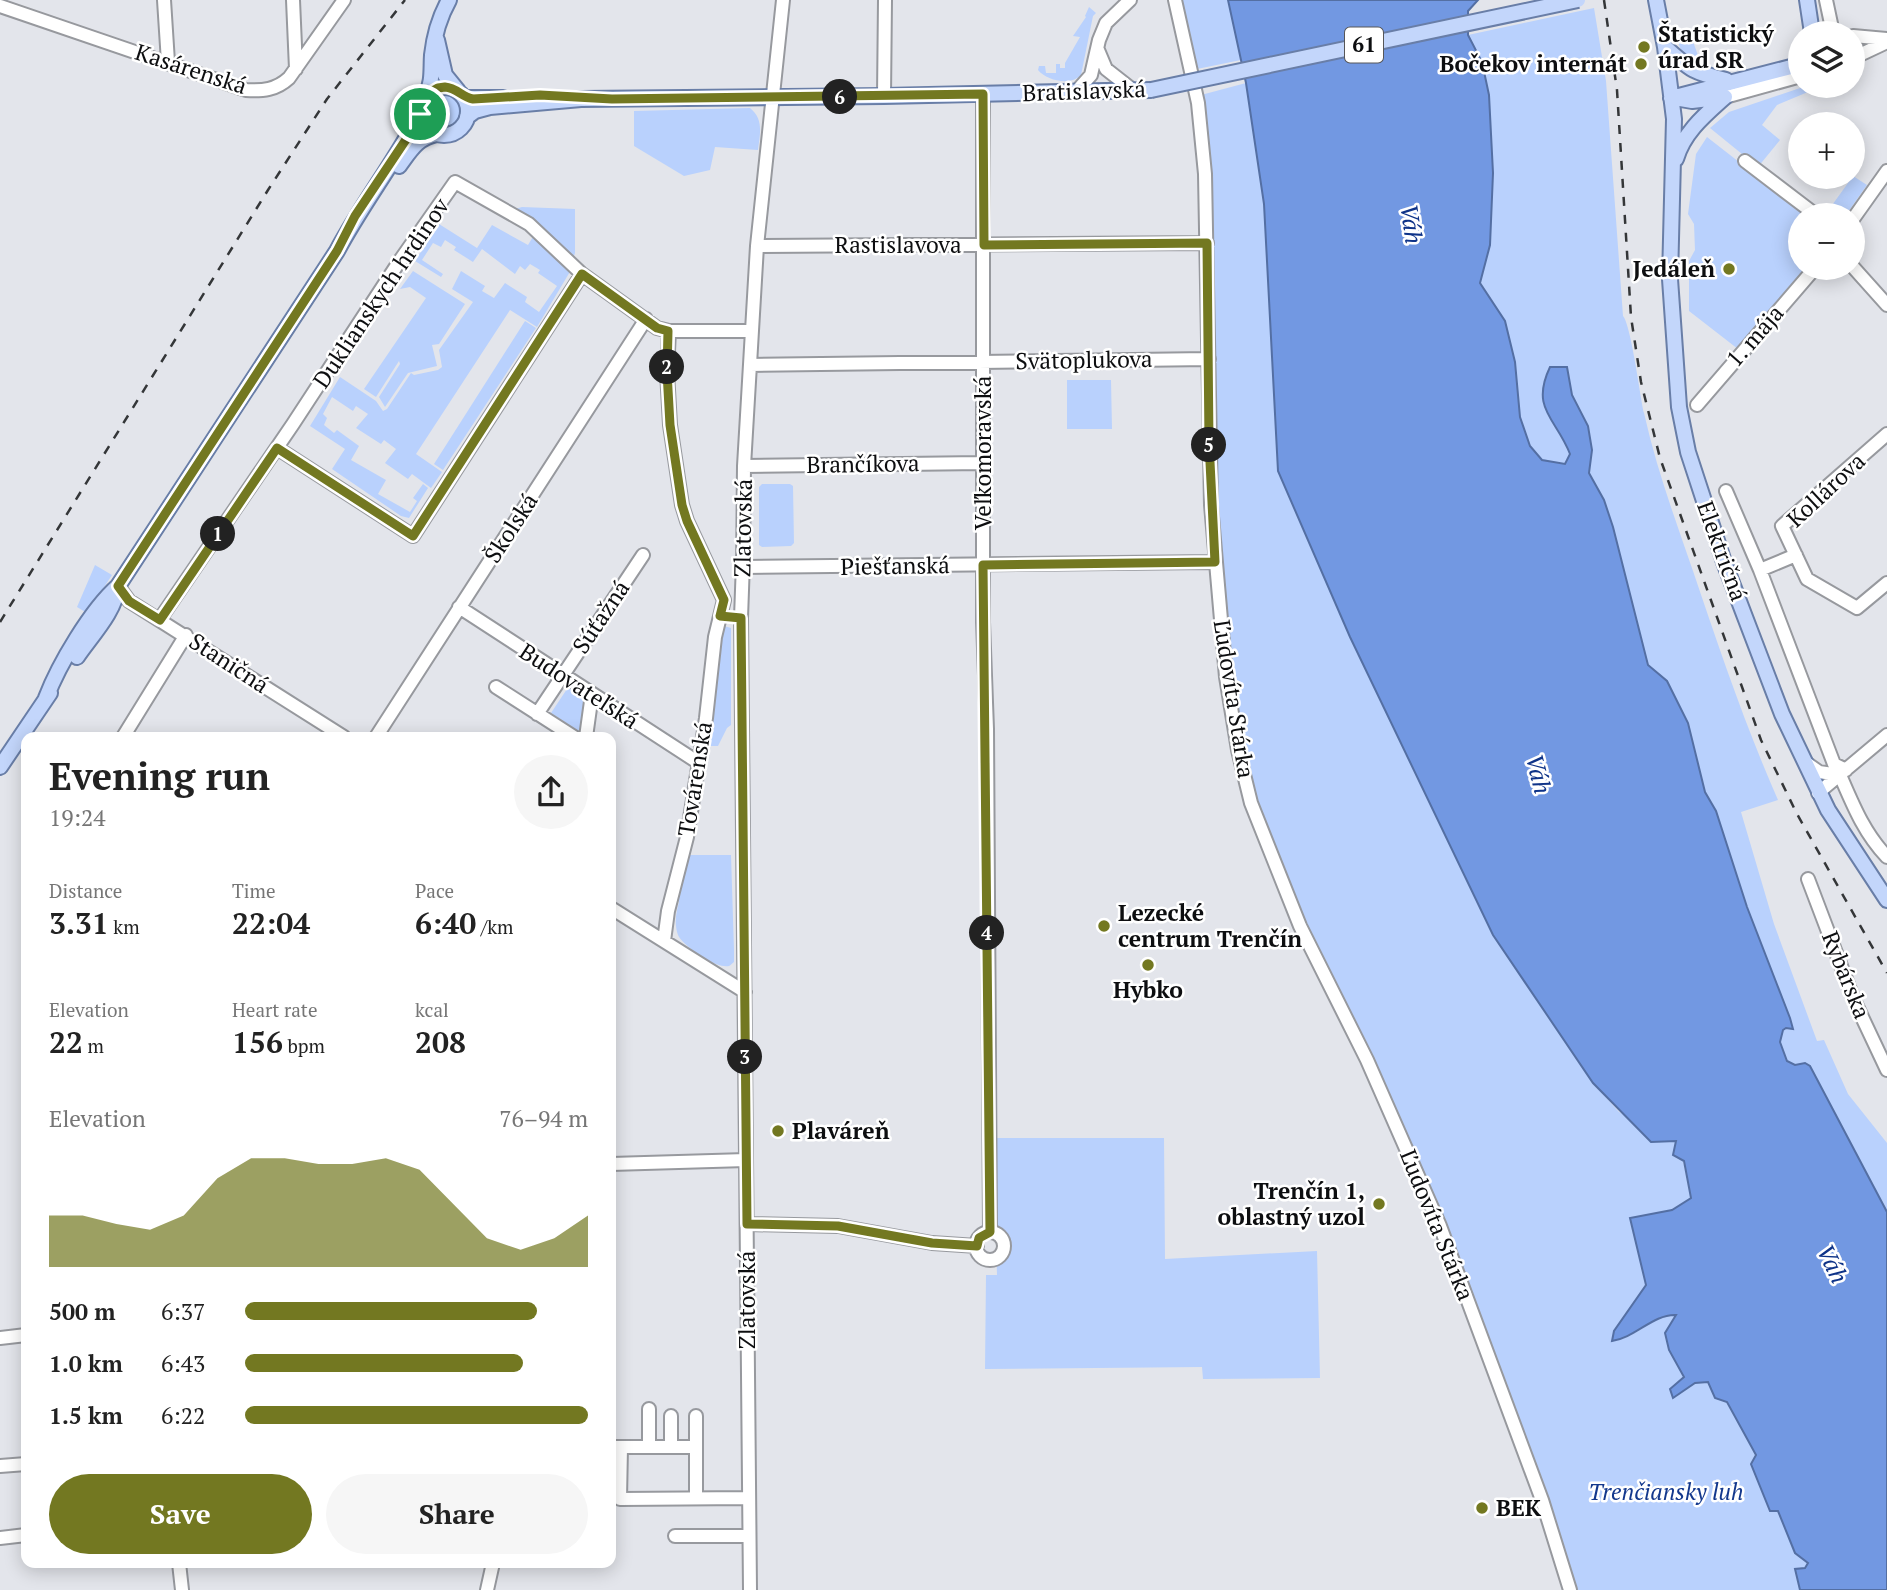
<!DOCTYPE html>
<html lang="en">
<head>
<meta charset="utf-8">
<style>
  :root { --surface:#fff; --page:#f6f6f6; --text:#222; --muted:#767676; --accent:#737821 }
  body { margin:0; font-family:"PT Serif",serif; background:var(--page); color:var(--text); height:100vh; display:flex; flex-direction:column; font-size:26px; white-space:nowrap }
  * { box-sizing:border-box; margin:0 }
  p { font-size:23px; color:var(--muted) }
  .icon { flex:none; width:38px; height:38px; fill:none; stroke:currentColor; stroke-width:2; stroke-linecap:round; stroke-linejoin:round }
  .map { position:relative; flex:1; overflow:hidden }
  .details { position:absolute; left:21px; top:732px; width:595px; height:836px; display:flex; flex-direction:column; background:var(--surface); border-radius:14px; box-shadow:0 4px 18px #0003 }
  .details>* { flex:none }
  .tools { position:absolute; left:1788px; top:21px; display:grid; gap:14px }
  .tools a { display:grid; place-items:center; width:77px; height:77px; border-radius:50%; background:var(--surface); box-shadow:0 4px 18px #0003; font-size:35px }
  .pin { position:absolute; display:grid; place-items:center; width:60px; height:60px; color:#fff; margin:-30px; border:4px solid #fff; border-radius:50%; box-shadow:0 2px 7px #0007 }
  .km { position:absolute; width:35px; height:35px; margin:-18px; border-radius:50%; background:#222; color:#fff; font-size:19px; line-height:35px; text-align:center }
  .round { display:grid; place-items:center; flex:none; width:74px; height:74px; border-radius:37px; background:var(--page) }
  .overview { display:flex; align-items:center; justify-content:space-between; height:119px; padding:0 28px }
  h1 { font-size:38px; font-weight:800; line-height:52px }
  .figures { display:grid; grid-template-columns:repeat(3,1fr); gap:10px; height:119px; padding:7px 28px }
  .figures div { display:grid; align-content:center }
  .figures b { font-size:30px; font-weight:800 }
  .figures small { font-size:19px; font-weight:400 }
  .figures p { font-size:19px }
  .chart { height:196px; padding:14px 28px }
  .chart p { display:flex; justify-content:space-between }
  .chart svg { width:100%; height:126px; margin-top:7px; fill:var(--accent); opacity:.7 }
  .cta { display:flex; gap:14px; margin-top:auto; padding:14px 28px }
  .cta a { flex:1; height:80px; border-radius:42px; background:var(--accent); color:#fff; font-size:28px; font-weight:800; line-height:80px; text-align:center }
  .cta a+a { background:var(--page); color:var(--text) }
  ul { padding:0 28px; list-style:none; font-size:23px }
  li { display:grid; grid-template-columns:112px 84px 1fr; align-items:center; height:52px }
  li i { height:18px; border-radius:9px; background:var(--accent) }
  .map>svg:first-child { display:block }
  .green { fill:#b9d1fd }
  .water { fill:#7298e2; stroke:#546fa3; stroke-width:2 }
  .lines { fill:none; stroke-linecap:round; stroke-linejoin:round }
  .minor-casing { stroke:#97999e; stroke-width:16 }
  .major-casing { stroke:#697ea7; stroke-width:18 }
  .minor { stroke:#fff; stroke-width:12 }
  .major { stroke:#c3d6fb; stroke-width:14 }
  .rail { stroke:#343638; stroke-width:2.5; stroke-dasharray:9 9; stroke-linecap:butt }
  .major-bridge-casing { stroke:#697ea7; stroke-width:18; stroke-linecap:butt }
  .major-bridge { stroke:#c3d6fb; stroke-width:14 }
  .route-casing { stroke:#fff; stroke-width:14 }
  .route { stroke:#737821; stroke-width:9 }
  .poi-dot { fill:#737821; stroke:#fff; stroke-width:2.5 }
  .labels { text-anchor:middle; stroke-width:5; stroke-linejoin:round; paint-order:stroke }
  .shield { fill:#fff; stroke:#565658; stroke-width:2 }
  .shield-label { font-size:21px; font-weight:bold; fill:#0d0e10 }
  .poi-label { font-size:23px; font-weight:bold; fill:#0d0e10; stroke:#fff; text-anchor:start }
  .street-label { font-size:23px; fill:#0d0e10; stroke:#fff }
  .park-label { font-size:23px; font-style:italic; fill:#13388d; stroke:#fff }
  .water-label { font-size:24px; font-style:italic; fill:#0e3388; stroke:#fff }
</style>
</head>
<body>
<div class="map">
<svg width="1887" height="1590" viewBox="0 0 1887 1590">
  <rect width="100%" height="100%" fill="#e3e5eb"/>
  <path class="green" d="M1180 0H1228L1241 60 1197 69Z
    M1089 7 1096 13 1093 16 1081 75C1071 86 1047 81 1038 70L1039 66H1045L1046 73H1056V64H1060V68H1065V63L1080 37 1073 36 1086 17 1085 16Z
    M1594 8 1606 81 1623 316C1631 325 1640 395 1644 413 1656 467 1675 519 1693 571 1719 648 1745 725 1778 800L1741 812 1774 924 1817 1041 1824 1040 1848 1094 1887 1143V1212L1810 1066 1805 1063 1795 1065 1787 1061 1780 1042 1783 1030 1786 1028 1792 1029 1790 1018 1747 907 1716 811 1705 792 1667 681 1648 665 1613 527 1604 500 1589 473 1592 450 1588 426 1572 395 1567 367 1545 377C1538 416 1557 422 1570 454L1565 465 1542 460 1530 446 1520 417 1515 362 1505 321 1480 283 1490 245 1493 173 1489 95 1482 62 1468 35Z
    M1691 36 1704 72 1681 51 1678 41Z
    M1246 83 1264 205 1278 471 1350 637 1493 935 1593 1083 1619 1112 1676 1141 1683 1161 1691 1198 1672 1210 1630 1219 1646 1285 1614 1331 1612 1341C1636 1339 1653 1314 1677 1315L1665 1333 1669 1350 1684 1377 1674 1398 1695 1383 1708 1382 1727 1402 1756 1456 1795 1553 1808 1563 1805 1568 1796 1569 1800 1590H1563L1487 1339 1271 845 1242 748 1230 671 1217 505 1212 179 1201 95Z
    M1806 86 1820 87 1777 105 1762 125 1780 140 1758 167 1710 128 1729 112Z
    M428 111a16 16 0 1 1 32 0a16 16 0 1 1-32 0Z
    M750 108C764 119 760 134 758 150L715 147 710 170 684 176 634 146V111Z
    M1707 137 1807 215H1801V268H1807L1738 349 1689 311V261L1695 250 1694 224 1688 214 1696 154Z
    M452 175 515 207V209L522 207 575 209V253L572 262 514 208Z
    M1853 176 1867 185 1846 215H1825Z
    M439 224 477 248 492 225 528 245 534 235 571 270 537 327 510 310 416 454 442 472 431 488 412 474 408 479 385 463 396 449 384 440 381 444 356 428 368 414 356 406 353 411 332 397 323 414 327 418 324 425 334 433 337 430 359 446 351 460 386 480 378 494 410 512 417 501 413 498 423 484 428 488 409 518 401 516 332 469 345 449 310 426 340 377 376 401 383 411 387 409 411 373 414 375 438 370 442 367 439 350 473 302 452 289 461 271 485 286 482 291 494 298 505 283 527 297 525 302 539 312 557 286 538 273 540 270 530 264 525 270 520 266 515 274 482 249 473 262 454 250 456 247 445 240 441 247 433 243 422 260 443 274 441 277 415 261Z
    M413 271 465 304 439 344 432 345 437 366 408 373 385 407 379 397 400 364 399 361 376 397 364 389 426 298 410 287 400 289Z
    M525 321 536 328 443 470 434 464Z
    M1067 380H1111L1112 429H1067Z
    M762 484H790L793 486 794 543 791 546 762 547 759 545V487Z
    M95 565 112 575 87 613 77 607Z
    M724 626 731 628V725L727 728 718 746H705L722 628Z
    M569 686 587 697 582 733 551 713Z
    M687 855H731L734 950V962C729 966 730 967 724 966 713 966 682 945 678 935 674 924 676 913 679 902L676 899Z
    M993 1138H1164L1165 1259 1317 1251 1320 1378 1203 1379 1202 1367 985 1369 986 1275H997Z"/>
  <path class="water" d="M1228 0H1478L1468 11V35L1482 62 1489 95 1493 173 1490 245 1480 283 1505 321 1515 362 1520 417 1530 446 1542 460 1565 464 1570 454C1556 418 1530 409 1550 367H1567L1572 395 1588 426 1592 450 1589 473 1604 500 1613 527 1648 665 1667 681 1688 723 1705 792 1716 811 1747 907 1790 1018 1793 1029 1786 1028 1783 1030 1780 1042 1787 1061 1795 1065 1805 1063 1810 1066 1887 1212V1590H1800L1795 1569 1805 1568 1808 1563 1795 1553 1778 1511H1770L1751 1464 1756 1455 1727 1402 1715 1398 1708 1382 1695 1383 1673 1398 1670 1389 1684 1377 1669 1350 1665 1333 1676 1315C1653 1314 1635 1338 1612 1341L1614 1331 1646 1285 1630 1218 1672 1210 1691 1198 1684 1161 1673 1155 1676 1141 1651 1142 1593 1083 1493 935 1350 637 1278 471 1264 204 1246 83Z"/>
  <g class="lines">
    <g class="minor-casing">
      <path id="minor" d="M164 0 168 62
        M293 0 296 69
        M1175 0 1198 103 1205 174 1211 505 1226 677 1238 750 1251 803 1300 926 1367 1060 1440 1226 1542 1500 1570 1590
        M1826 0 1833 33
        M0 6 246 90C263 91 276 90 289 78L344 0
        M1853 36 1887 39
        M1098 50 1106 69 1134 91
        M1853 58 1887 42
        M1075 93 1091 75 1099 40 1106 23 1130 0
        M983 94V622L987 729 990 1232
        M884 96 885 0
        M1725 97 1801 76
        M1745 161 1816 215
        M1853 219 1887 171
        M757 246 1207 243
        M1853 267 1887 305
        M750 365 1209 359
        M1697 405 1815 268
        M1887 434 1782 526 1807 579 1857 608 1887 583
        M277 448 413 536 582 274
        M744 466 982 463
        M1726 491 1760 570 1834 764 1846 770
        M743 562 741 618 750 1590
        M743 567 744 466 757 246 783 0
        M743 567 1215 562
        M1760 570 1796 555
        M118 586 129 601 344 737
        M459 607 699 763
        M160 619 293 424 401 259 455 182 529 224 582 274 657 328 669 331H751
        M496 687 574 737
        M537 714 643 555
        M123 737 186 635
        M376 737 646 319
        M586 737 592 694
        M1805 762 1819 772 1840 775
        M1840 775C1853 805 1864 833 1887 857
        M1818 793 1887 735
        M1808 879 1854 1000 1887 1070
        M611 908 745 992
        M664 941 668 911 687 837 706 718 715 637 724 600 687 521 682 505 670 425 667 372 669 331
        M611 1164 746 1160
        M747 1224 838 1226 932 1243 977 1246
        M976 1246a14 14 0 1 1 28 0a14 14 0 1 1-28 0Z
        M0 1338 26 1335
        M611 1447H696
        M621 1447 620 1499 749 1498
        M649 1447V1409
        M671 1447V1416
        M0 1466 26 1464
        M696 1498V1416
        M675 1536H749
        M0 1538 26 1535
        M179 1563 182 1590
        M487 1590 493 1563"/>
    </g>
    <g class="major-casing">
      <path id="major" d="M1656 0 1665 47 1674 119 1670 279 1679 407 1688 452 1724 562 1782 714 1828 810 1887 900
        M1807 0 1812 33
        M437 40 445 75 458 91
        M1665 47C1691 70 1692 72 1726 80
        M420 111a24 24 0 1 1 48 0a24 24 0 1 1-48 0Z
        M426 95C433 82 431 69 432 55 434 37 440 16 449 0
        M464 98H503
        M1671 98 1791 67 1801 60
        M1675 98 1692 101 1725 97
        M467 117 475 111 490 107 581 99 884 96 1151 90
        M1676 159C1684 132 1705 115 1725 97
        M399 166C411 150 417 138 437 134
        M77 657C92 635 115 612 118 586
        M46 698C59 664 91 610 118 586L337 251C362 204 395 162 420 114
        M0 767 50 693"/>
    </g>
    <use href="#minor" class="minor"/>
    <use href="#major" class="major"/>
    <path class="rail" d="M1604 0 1617 90 1631 317 1641 382 1660 458 1761 740 1797 814 1887 973
      M0 622 268 190 327 99 405 0"/>
    <g class="major-bridge-casing">
      <path id="major-bridge" d="M1151 90 1578 0"/>
    </g>
    <use href="#major-bridge" class="major-bridge"/>
  </g>
  <g class="lines">
    <g class="route-casing">
      <path id="route" d="M445 87C457 88 462 97 473 99L540 95 612 99 983 94 984 245 1207 243 1209 442 1215 562 983 565 990 1232 979 1238 977 1246 932 1243 838 1226 747 1224 741 618 720 616 724 600 687 521 682 505 670 425 667 372 668 331 657 328 582 274 413 536 277 448 160 620 129 601 118 586 337 251 355 216 409 135 426 95 438 88Z"/>
    </g>
    <use href="#route" class="route"/>
  </g>
  <g class="poi-dot">
    <circle cx="1644" cy="47" r="7"/>
    <circle cx="1641" cy="64" r="7"/>
    <circle cx="1729" cy="269" r="7"/>
    <circle cx="1104" cy="926" r="7"/>
    <circle cx="1148" cy="965" r="7"/>
    <circle cx="778" cy="1131" r="7"/>
    <circle cx="1379" cy="1204" r="7"/>
    <circle cx="1482" cy="1508" r="7"/>
  </g>
  <g class="labels">
    <rect class="shield" x="1345" y="27.5" width="38" height="35" rx="5"/>
    <g class="shield-label">
      <text x="1364" y="52">61</text>
    </g>
    <g class="poi-label">
      <text x="1658" y="42">Štatistický<tspan x="1658" dy="26">úrad SR</tspan></text>
      <text x="1627" y="72" text-anchor="end">Bočekov internát</text>
      <text x="1715" y="277" text-anchor="end">Jedáleň</text>
      <text x="1118" y="921">Lezecké<tspan x="1118" dy="26">centrum Trenčín</tspan></text>
      <text x="1148" y="998" text-anchor="middle">Hybko</text>
      <text x="792" y="1139">Plaváreň</text>
      <text x="1365" y="1199" text-anchor="end">Trenčín 1,<tspan x="1365" dy="26">oblastný uzol</tspan></text>
      <text x="1496" y="1516">BEK</text>
    </g>
    <g class="street-label">
      <text transform="translate(191 69) rotate(18)" y="8">Kasárenská</text>
      <text transform="translate(1084 91) rotate(-2)" y="8">Bratislavská</text>
      <text x="898" y="253">Rastislavova</text>
      <text transform="translate(381 293) rotate(-56)" y="8">Duklianskych hrdinov</text>
      <text transform="translate(1755 336) rotate(-49)" y="8">1. mája</text>
      <text transform="translate(1084 360) rotate(-1)" y="8">Svätoplukova</text>
      <text transform="translate(983 453) rotate(-90)" y="8">Veľkomoravská</text>
      <text transform="translate(863 464) rotate(-1)" y="8">Brančíkova</text>
      <text transform="translate(1826 490) rotate(-43)" y="8">Kollárova</text>
      <text transform="translate(511 528) rotate(-57)" y="8">Školská</text>
      <text transform="translate(743 528) rotate(-89)" y="8">Zlatovská</text>
      <text transform="translate(1722 551) rotate(70)" y="8">Električná</text>
      <text transform="translate(895 566) rotate(-1)" y="8">Piešťanská</text>
      <text transform="translate(601 617) rotate(-56)" y="8">Súťažná</text>
      <text transform="translate(229 663) rotate(33)" y="8">Staničná</text>
      <text transform="translate(579 686) rotate(33)" y="8">Budovateľská</text>
      <text transform="translate(1234 699) rotate(81)" y="8">Ľudovíta Stárka</text>
      <text transform="translate(695 779) rotate(-81)" y="8">Továrenská</text>
      <text transform="translate(1846 975) rotate(68)" y="8">Rybárska</text>
      <text transform="translate(1437 1225) rotate(68)" y="8">Ľudovíta Stárka</text>
      <text transform="translate(747 1300) rotate(-90)" y="8">Zlatovská</text>
    </g>
    <g class="park-label">
      <text x="1666" y="1500">Trenčiansky luh</text>
    </g>
    <g class="water-label">
      <text transform="translate(1411 224) rotate(82)" y="8">Váh</text>
      <text transform="translate(1538 774) rotate(76)" y="8">Váh</text>
      <text transform="translate(1832 1264) rotate(64)" y="8">Váh</text>
    </g>
  </g>
</svg>
<div class="tools">
<a><svg class="icon" aria-label="layers" viewBox="0 0 24 24"><path d="M12 4l9 5-9 5-9-5zM3 14l9 5 9-5"/></svg></a>
<a>+</a>
<a>−</a>
</div>
<div class="pin" style="left:420px;top:114px;background:#1e9e55"><svg class="icon" aria-label="arrive" viewBox="0 0 24 24"><path d="M6 21V4h12l-3 4 3 4H6"/></svg></div>
<b class="km" style="left:218px;top:534px">1</b>
<b class="km" style="left:667px;top:367px">2</b>
<b class="km" style="left:745px;top:1057px">3</b>
<b class="km" style="left:987px;top:933px">4</b>
<b class="km" style="left:1209px;top:445px">5</b>
<b class="km" style="left:840px;top:97px">6</b>
<section class="details">
<div class="overview"><div><h1>Evening run</h1><p>19:24</p></div><a class="round"><svg class="icon" aria-label="share" viewBox="0 0 24 24"><path d="M12 15V3M7 8l5-5 5 5M5 13v7h14v-7"/></svg></a></div>
<div class="figures">
<div><p>Distance</p><b>3.31<small> km</small></b></div>
<div><p>Time</p><b>22:04</b></div>
<div><p>Pace</p><b>6:40<small> /km</small></b></div>
</div>
<div class="figures">
<div><p>Elevation</p><b>22<small> m</small></b></div>
<div><p>Heart rate</p><b>156<small> bpm</small></b></div>
<div><p>kcal</p><b>208</b></div>
</div>
<div class="chart"><p><span>Elevation</span>76–94 m</p>
<svg viewBox="0 0 160 44" preserveAspectRatio="none"><path d="M0 44V26L10 26L20 29L30 31L40 26L50 13L60 6L70 6L80 8L90 8L100 6L110 10L120 22L130 34L140 38L150 34L160 26V44z"/></svg>
</div>
<ul>
<li><b>500 m</b>6:37<i style="width:85%"></i></li>
<li><b>1.0 km</b>6:43<i style="width:81%"></i></li>
<li><b>1.5 km</b>6:22<i style="width:100%"></i></li>
</ul>
<div class="cta"><a>Save</a><a>Share</a></div>
</section>
</div>
</body>
</html>
